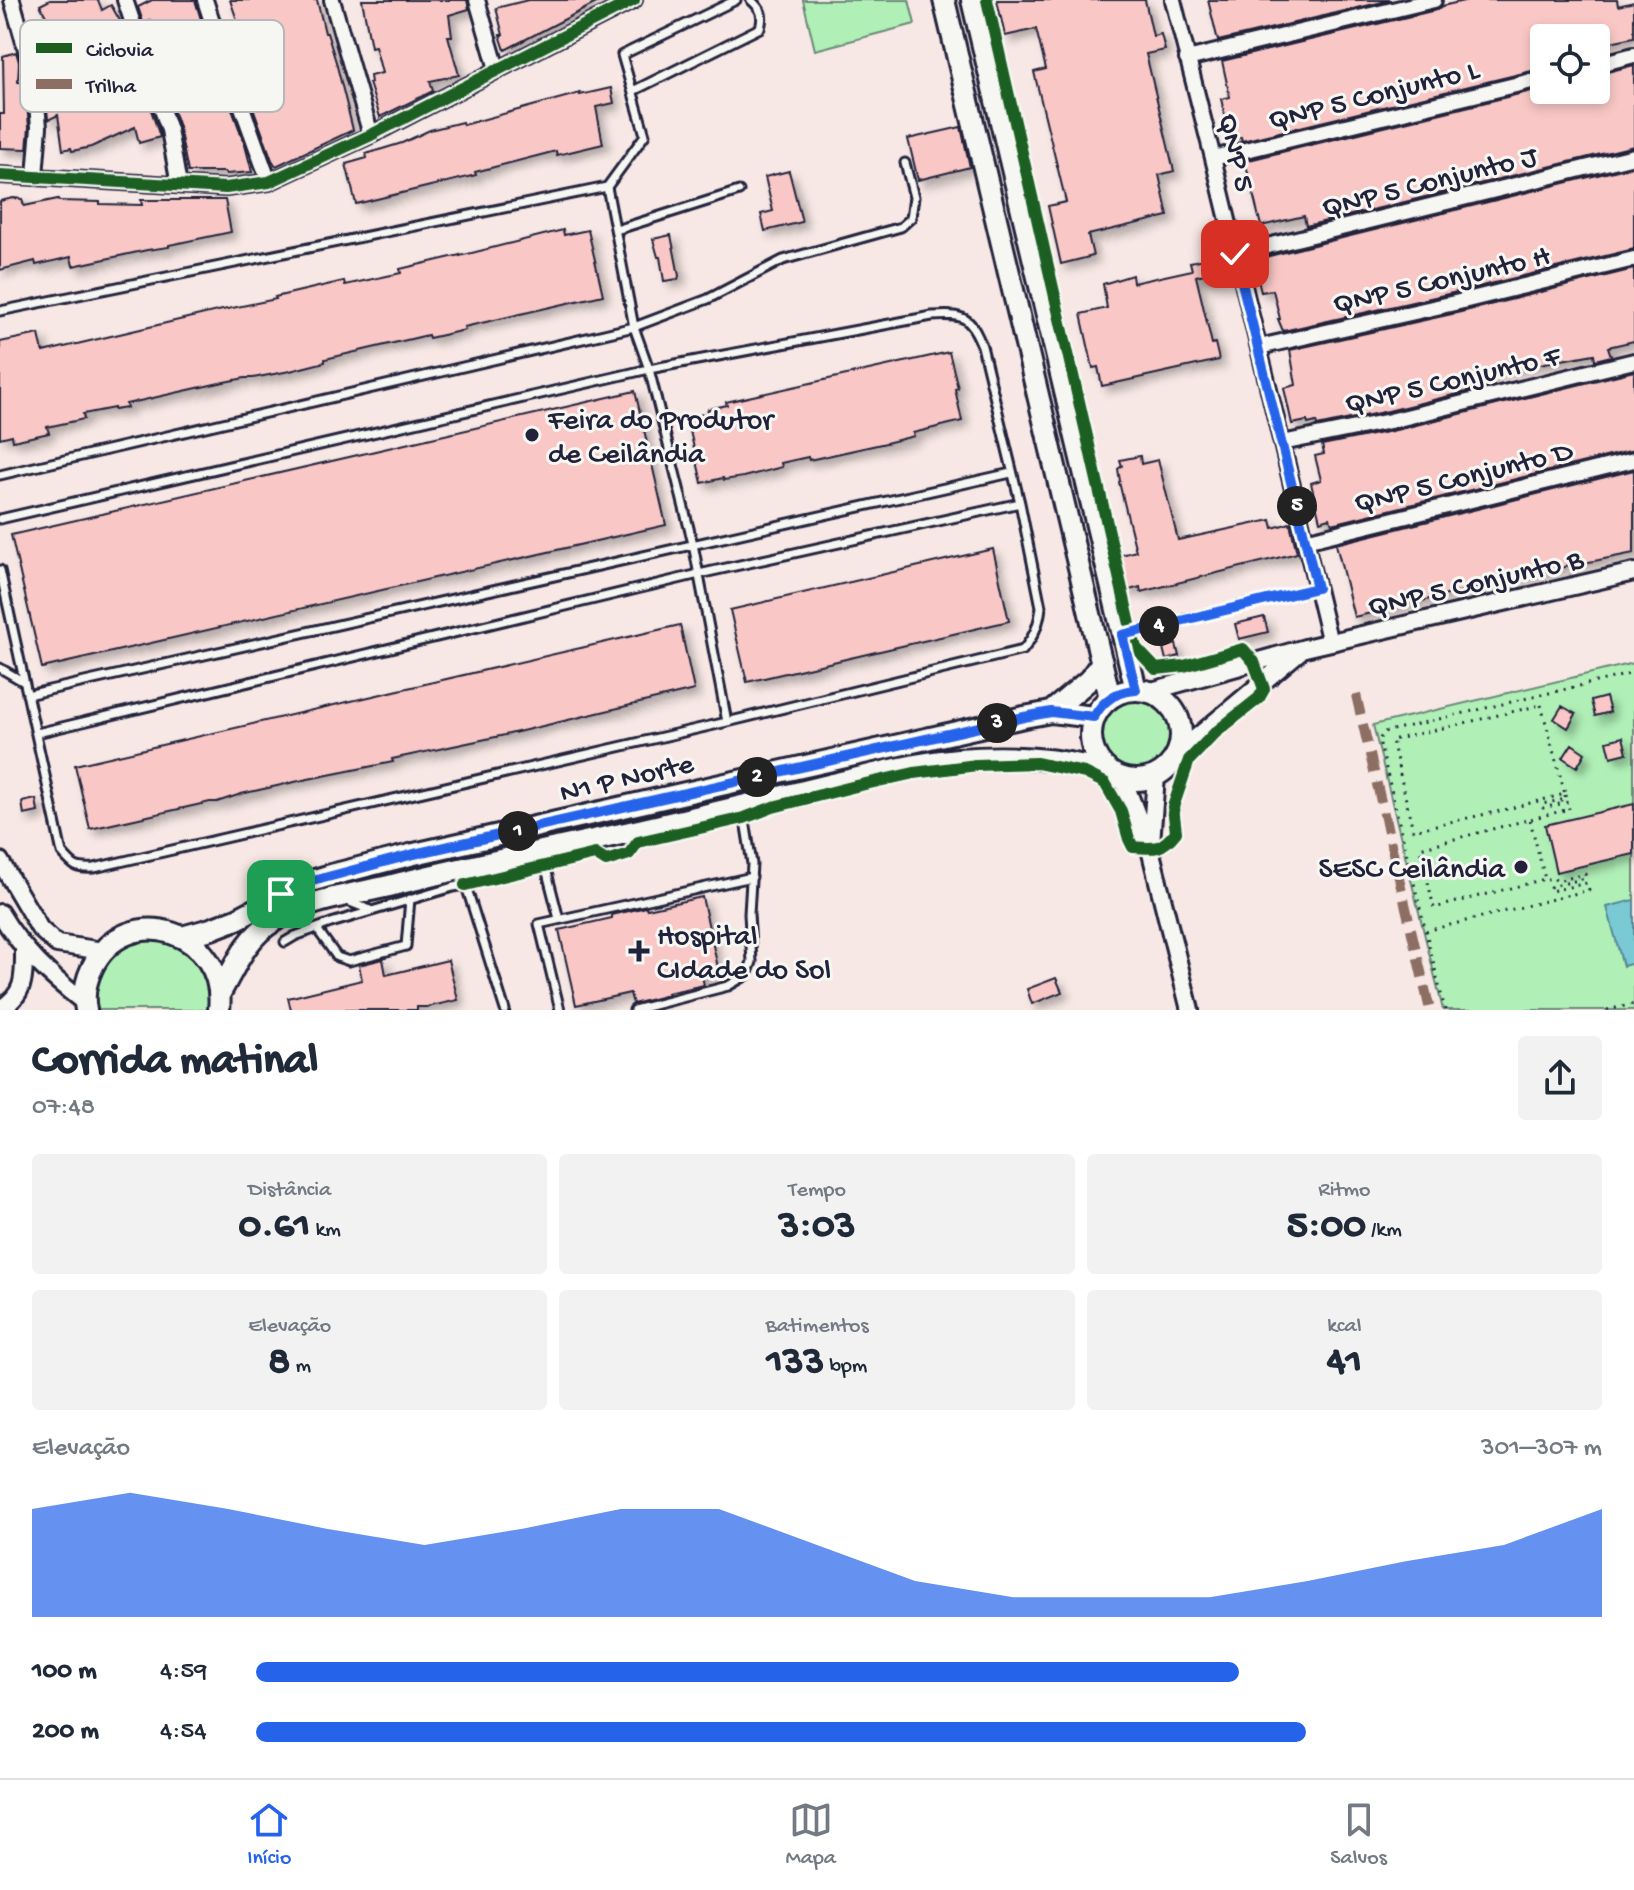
<!DOCTYPE html>
<html lang="pt">
<head>
<meta charset="utf-8">
<style>
  :root { --surface:#fff; --page:#f2f2f3; --text:#1f2937; --muted:#747a83; --line:#e0e1e3; --accent:#2563eb }
  body { margin:0; font-family:"Gochi Hand",sans-serif; background:var(--page); color:var(--text); height:100vh; display:flex; flex-direction:column; font-size:30px; white-space:nowrap }
  * { box-sizing:border-box; margin:0 }
  p { font-size:26px; color:var(--muted) }
  .icon { flex:none; width:44px; height:44px; fill:none; stroke:currentColor; stroke-width:2; stroke-linecap:round; stroke-linejoin:round }
  .map { position:relative; height:1010px; overflow:hidden }
  .sheet { display:flex; flex-direction:column; background:var(--surface); flex:1 }
  .sheet>* { flex:none }
  .tools { position:absolute; left:1530px; top:24px; display:grid; gap:16px }
  .tools a { display:grid; place-items:center; width:80px; height:80px; border-radius:8px; background:var(--surface); box-shadow:0 4px 12px #0003; font-size:40px }
  .pin { position:absolute; display:grid; place-items:center; width:68px; height:68px; color:#fff; margin:-34px; border-radius:16px; box-shadow:0 4px 12px #0006 }
  .km { position:absolute; width:40px; height:40px; margin:-20px; border-radius:50%; background:#222; color:#fff; font-size:22px; line-height:40px; text-align:center }
  .round { display:grid; place-items:center; flex:none; width:84px; height:84px; border-radius:8px; background:var(--page) }
  .summary { display:flex; align-items:center; justify-content:space-between; height:136px; padding:0 32px }
  h1 { font-size:44px; font-weight:800; line-height:60px }
  .metrics { display:grid; grid-template-columns:repeat(3,1fr); gap:12px; height:136px; padding:8px 32px }
  .metrics div { display:grid; align-content:center; border-radius:8px; background:var(--page); text-align:center }
  .metrics b { font-size:40px; font-weight:800 }
  .metrics small { font-size:22px; font-weight:400 }
  .metrics p { font-size:22px }
  .chart { height:224px; padding:16px 32px }
  .chart p { display:flex; justify-content:space-between }
  .chart svg { width:100%; height:144px; margin-top:8px; fill:var(--accent); opacity:.7 }
  ul { padding:0 32px; list-style:none; font-size:26px }
  li { display:grid; grid-template-columns:128px 96px 1fr; align-items:center; height:60px }
  li i { height:20px; border-radius:10px; background:var(--accent) }
  .menu { display:flex; justify-content:space-around; align-items:center; height:112px; border-top:2px solid var(--line); background:var(--surface); font-size:22px; color:var(--muted) }
  .menu a { display:grid; justify-items:center; gap:4px }
  .menu .current { color:var(--accent) }
  .map>svg:first-child { display:block }
  .green { fill:#b0f0b7; stroke:#698979; stroke-width:2 }
  .water { fill:#7acad5; stroke:#578797; stroke-width:2 }
  .building { fill:#f9c8c6; stroke:#22223b; stroke-width:2; filter:url(#shadow) }
  .lines { fill:none; stroke-linecap:round; stroke-linejoin:round }
  .service-casing { stroke:#22223b; stroke-width:13 }
  .minor-casing { stroke:#22223b; stroke-width:20 }
  .tertiary-casing { stroke:#22223b; stroke-width:22 }
  .secondary-casing { stroke:#22223b; stroke-width:26 }
  .path { stroke:#22223b; stroke-width:3; stroke-dasharray:2 6; stroke-linecap:butt }
  .service { stroke:#f6f6f2; stroke-width:7 }
  .minor { stroke:#f6f6f2; stroke-width:14 }
  .tertiary { stroke:#f6f6f2; stroke-width:16 }
  .secondary { stroke:#f6f6f2; stroke-width:20 }
  .quiet { stroke:#8d6e63; stroke-width:10; stroke-dasharray:20 10; stroke-linecap:butt }
  .cycleway-casing { stroke:#f6f6f2; stroke-width:17 }
  .cycleway { stroke:#1b5e20; stroke-width:12 }
  .route-casing { stroke:#fff; stroke-width:16 }
  .route { stroke:#2563eb; stroke-width:10 }
  .poi-dot { fill:#22223b; stroke:#f6f6f2; stroke-width:3 }
  .labels { text-anchor:middle; stroke-width:6; stroke-linejoin:round; paint-order:stroke }
  .street-label { font-size:30px; fill:#22223b; stroke:#f6f6f2 }
  .poi-label { font-size:30px; fill:#22223b; stroke:#f6f6f2; text-anchor:start }
  .key { fill:#f6f6f2; stroke:#b6b6bb; stroke-width:2 }
  .key-label { font-size:22px; fill:#22223b }
</style>
</head>
<body>
<div class="map">
<svg width="1634" height="1010" viewBox="0 0 1634 1010">
  <defs>
    <filter id="shadow"><feDropShadow dx="6" dy="6" stdDeviation="4" flood-color="#0004"/></filter>
  </defs>
  <rect width="100%" height="100%" fill="#f7e8e5"/>
  <filter id="ink" filterUnits="userSpaceOnUse"><feTurbulence type="fractalNoise" baseFrequency=".0125" numOctaves="2"/><feDisplacementMap in="SourceGraphic" scale="16" xChannelSelector="R" yChannelSelector="G"/><feConvolveMatrix kernelMatrix="1 2 1 2 8 2 1 2 1" color-interpolation-filters="sRGB"/></filter>
  <g filter="url(#ink)">
    <path class="green" d="M803 0H909L915 24 815 50Z
      M1634 663V1010H1443L1373 725Z
      M1101 736a36 36 0 1 1 72 0a36 36 0 1 1-72 0Z
      M146 940C187 940 214 969 209 1010H94C90 974 111 947 146 940Z"/>
    <path class="water" d="M1634 900V963L1623 966 1607 907Z"/>
    <path class="building" d="M50 0H98L102 10 111 5 123 26 160 137 139 143 135 127 91 147 72 151 71 148 63 150 58 115 48 120 45 83H48L36 45 56 35 40 5Z
      M152 0H195L210 49 245 145 252 172 226 174 225 172H188L179 127 157 63 169 57 150 20 144 25 138 7Z
      M230 0H317L325 33H327L336 62 353 130 276 166 272 160 223 24 237 20Z
      M362 0H467L469 9 449 15 452 36H448L459 75 430 81 433 91 380 117 369 83H371L370 76 382 73 375 46 371 47Z
      M528 0H602L505 50 500 35H503L496 8Z
      M997 0H1145L1153 36 1161 34 1165 50 1146 54 1174 171 1159 175 1168 216 1088 235 1093 256 1061 264 1048 206 1066 202 1034 72 1046 69 1036 29 1005 36Z
      M1208 0H1391L1218 41Z
      M1468 0H1617L1618 6 1634 2V37L1596 45V38H1544V68L1242 141 1241 137 1231 140 1221 99 1230 97 1222 61 1436 10 1442 6Z
      M16 52 19 62 18 82 25 83 29 127 27 149 0 148V114H4L3 56Z
      M1634 65V146L1306 226 1304 216 1261 226 1245 161 1544 88V90H1596V75Z
      M611 88 614 103 596 107 603 144 557 155 556 151 475 172 476 175 356 204 346 164 367 158 366 154 402 143 430 130 462 122 463 125 580 93V95Z
      M961 127 970 167 918 180 908 139Z
      M1634 166V249L1457 292 1283 331 1278 319H1280L1273 290 1261 292 1253 260Z
      M789 171 802 222 765 231 761 214 773 211 765 177Z
      M13 198 22 199 24 206 58 199 59 201 100 202V204L142 205 141 200H225L231 232 169 245V247L147 250 73 266 71 257 36 265 35 261 0 270V201Z
      M563 230 564 235 588 230 603 295 464 327 465 330 429 338 428 335 325 359V362L290 371 253 378H245L224 382 126 404 127 408 114 410V408L83 414 84 419 47 427 49 433 13 441 12 435 0 438V342L39 334 43 352 213 312 276 299 275 297 344 281 345 285 401 273 400 269 460 255V256Z
      M671 235 679 276 678 279 664 281 660 257H658L653 239Z
      M1214 257 1217 271 1196 276 1212 344 1215 343 1219 360 1102 386 1098 367 1093 368 1081 314 1107 308 1103 284 1132 275 1133 283 1192 270 1190 262Z
      M1634 269V341L1608 347 1611 356 1595 360 1594 354 1507 370 1487 375 1490 386 1388 411 1317 426 1316 422 1308 424 1307 421 1292 424 1284 388 1296 385 1290 350 1461 312Z
      M949 352 958 388 955 389 962 421 913 433 914 436 886 443 809 460 808 457 781 463 782 467 743 477 724 480 723 478 702 483 687 418 707 413 708 409 727 405 726 402Z
      M1634 371V450L1332 524 1330 518 1320 521 1311 483 1321 480 1315 456 1324 454 1322 445 1392 431Z
      M635 391 666 525 42 668 11 535Z
      M1140 456 1141 464 1158 460 1178 540 1271 520 1273 528 1290 523 1297 553 1141 592 1140 587 1126 591 1118 556 1136 551 1119 482 1120 481 1118 469 1122 466 1120 460Z
      M1634 470V553L1569 566 1354 617 1336 544Z
      M993 549 1009 621 747 682 730 610Z
      M1264 617 1268 632 1239 639 1235 624Z
      M680 625 694 690 505 735 392 759 393 762 308 779 241 794 217 802H210L90 829 75 765Z
      M1176 644 1179 656 1166 660 1163 648Z
      M1606 697 1610 712 1595 716 1591 701Z
      M1562 706 1576 714 1568 728 1554 719Z
      M1623 737 1627 753 1611 757 1607 741Z
      M1572 744 1585 753 1577 767 1563 758Z
      M36 799 38 812 24 815 22 802Z
      M1634 804V854L1556 872 1545 825Z
      M702 897 719 972 702 976 704 985 667 993 668 995 633 1004 630 993 576 1005 559 930 612 918V915L646 907 647 909Z
      M383 959 386 975 448 960 458 1000 427 1007H417V1010H291L288 998 362 980 359 965Z
      M1056 978 1062 992 1032 1004 1027 989Z"/>
    <g class="lines">
      <g class="service-casing">
        <path id="service" d="M633 91 760 28C764 15 761 9 751 0
          M607 187 634 327 649 369 693 544 727 722
          M616 230 739 191
          M0 311 607 187 645 135 622 55 736 0
          M0 475 634 327 708 299 783 260 901 227 911 218 914 197 905 163
          M0 519 649 369 932 316C964 314 970 316 982 346L1020 503 1041 607C1039 625 1034 636 1023 650L727 722 94 868C76 869 74 867 62 853L0 570
          M1124 634 1317 588
          M0 668 24 682
          M27 695 1011 473
          M37 733 699 574 1020 503
          M542 853 559 919
          M461 870 505 1010
          M345 900 370 910
          M317 929 337 957 349 961 406 946 410 899
          M285 942 295 936 331 923 453 887 465 885
          M560 1010 539 924 752 877
          M634 1010 728 986 747 975 752 962 749 914 752 864 743 808"/>
      </g>
      <g class="minor-casing">
        <path id="minor" d="M12 0 35 81 39 127 35 176
          M125 0 169 130 179 185
          M205 0 220 46 269 182
          M332 0 371 135
          M477 0 497 69
          M1173 0 1213 158 1330 643
          M1187 59 1434 0
          M1596 65 1634 55
          M1213 158 1544 78
          M0 175 226 188 269 182 371 135 634 0
          M1235 254 1634 156
          M1259 347 1459 302 1634 259
          M1282 443 1390 421 1634 361
          M1305 541 1634 460"/>
      </g>
      <g class="tertiary-casing">
        <path id="tertiary" d="M1148 692 1305 648 1634 572
          M1178 753 1300 651
          M1123 779 1150 849 1190 1010
          M1151 843 1156 776
          M0 861 40 929 57 944 103 951
          M0 913C23 952 50 976 85 1003
          M0 1009C26 994 24 976 24 949"/>
      </g>
      <g class="secondary-casing">
        <path id="secondary" d="M944 0 1110 698
          M972 0 1136 690
          M1091 735a45 45 0 1 1 90 0a45 45 0 1 1-90 0Z
          M1051 712 1089 680 1102 662
          M182 937 211 929 237 919 305 883 331 875 414 854 1024 717 1051 712 1094 717
          M220 993C235 967 246 937 274 921 308 900 350 895 389 886 479 863 571 846 661 825 719 812 776 798 833 784 874 774 915 763 958 759 1011 755 1056 758 1108 771
          M86 1010C83 996 86 981 92 968 126 898 228 931 219 1010"/>
      </g>
      <path class="path" d="M1541 705 1565 794 1500 811 1413 830 1392 740Z
        M1565 795 1566 799 1542 804 1543 808 1568 802 1569 809
        M1530 820 1545 879 1434 908 1420 848 1569 809
        M1426 931 1589 890 1587 883 1551 891 1550 887 1586 878 1585 874 1557 881 1553 878 1547 879
        M1445 1010 1379 740 1384 732 1634 673
        M1607 1010 1634 1004"/>
      <use href="#service" class="service"/>
      <use href="#minor" class="minor"/>
      <use href="#tertiary" class="tertiary"/>
      <use href="#secondary" class="secondary"/>
      <path class="quiet" d="M1356 695 1430 1010"/>
      <g class="cycleway-casing">
        <path id="cycleway" d="M0 175 226 188 269 182 371 135 634 0
          M465 885 595 854 606 861 629 854 638 842 744 818 773 807 852 787 914 773 977 765 1037 763 1085 773 1105 783 1121 811 1129 839 1133 847C1155 849 1162 850 1176 832L1173 807 1189 760 1215 733 1259 698 1264 689 1254 662 1243 649 1184 666 1156 669 1136 648 1132 633 987 0"/>
      </g>
      <use href="#cycleway" class="cycleway"/>
    </g>
  </g>
  <g class="lines" filter="url(#ink)">
    <g class="route-casing">
      <path id="route" d="M281 894 305 883 414 854 1024 717 1051 712 1094 717C1103 700 1117 691 1136 690L1122 635 1317 588 1235 254"/>
    </g>
    <use href="#route" class="route"/>
  </g>
  <g class="poi-dot">
    <circle cx="532" cy="435" r="8"/>
    <circle cx="1521" cy="867" r="8"/>
    <path d="M635 939h8v8h8v8h-8v8h-8v-8h-8v-8h8z"/>
  </g>
  <g class="labels">
    <g class="street-label">
      <text transform="translate(1373 93) rotate(-14)" y="10">QNP 5 Conjunto L</text>
      <text transform="translate(1238 152) rotate(76)" y="10">QNP 5</text>
      <text transform="translate(1429 180) rotate(-14)" y="10">QNP 5 Conjunto J</text>
      <text transform="translate(1441 278) rotate(-13)" y="10">QNP 5 Conjunto H</text>
      <text transform="translate(1452 378) rotate(-13)" y="10">QNP 5 Conjunto F</text>
      <text transform="translate(1463 475) rotate(-14)" y="10">QNP 5 Conjunto D</text>
      <text transform="translate(1475 581) rotate(-13)" y="10">QNP 5 Conjunto B</text>
      <text transform="translate(626 776) rotate(-13)" y="10">N1 P Norte</text>
    </g>
    <g class="poi-label">
      <text x="548" y="428">Feira do Produtor<tspan x="548" dy="34">de Ceilândia</tspan></text>
      <text x="1505" y="877" text-anchor="end">SESC Ceilândia</text>
      <text x="657" y="944">Hospital<tspan x="657" dy="34">CIdade do Sol</tspan></text>
    </g>
  </g>
  <rect x="20" y="20" width="264" height="92" rx="12" class="key"/>
  <rect x="36" y="43" width="36" height="10" fill="#1b5e20"/>
  <rect x="36" y="79" width="36" height="10" fill="#8d6e63"/>
  <g class="key-label">
    <text x="86" y="56">Ciclovia</text>
    <text x="86" y="92">Trilha</text>
  </g>
</svg>
<div class="tools">
<a><svg class="icon" aria-label="locate" viewBox="0 0 24 24"><circle cx="12" cy="12" r="6"/><path d="M12 2v4M12 18v4M2 12h4M18 12h4"/></svg></a>
</div>
<div class="pin" style="left:281px;top:894px;background:#1e9e55"><svg class="icon" aria-label="arrive" viewBox="0 0 24 24"><path d="M6 21V4h12l-3 4 3 4H6"/></svg></div>
<div class="pin" style="left:1235px;top:254px;background:#d93025"><svg class="icon" aria-label="check" viewBox="0 0 24 24"><path d="M5 12l5 5 9-10"/></svg></div>
<b class="km" style="left:518px;top:831px">1</b>
<b class="km" style="left:757px;top:777px">2</b>
<b class="km" style="left:997px;top:723px">3</b>
<b class="km" style="left:1159px;top:626px">4</b>
<b class="km" style="left:1297px;top:506px">5</b>
</div>
<section class="sheet">
<div class="summary"><div><h1>Corrida matinal</h1><p>07:48</p></div><a class="round"><svg class="icon" aria-label="share" viewBox="0 0 24 24"><path d="M12 15V3M7 8l5-5 5 5M5 13v7h14v-7"/></svg></a></div>
<div class="metrics">
<div><p>Distância</p><b>0.61<small> km</small></b></div>
<div><p>Tempo</p><b>3:03</b></div>
<div><p>Ritmo</p><b>5:00<small> /km</small></b></div>
</div>
<div class="metrics">
<div><p>Elevação</p><b>8<small> m</small></b></div>
<div><p>Batimentos</p><b>133<small> bpm</small></b></div>
<div><p>kcal</p><b>41</b></div>
</div>
<div class="chart"><p><span>Elevação</span>301–307 m</p>
<svg viewBox="0 0 160 44" preserveAspectRatio="none"><path d="M0 44V11L10 6L20 11L30 17L40 22L50 17L60 11L70 11L80 22L90 33L100 38L110 38L120 38L130 33L140 27L150 22L160 11V44z"/></svg>
</div>
<ul>
<li><b>100 m</b>4:59<i style="width:73%"></i></li>
<li><b>200 m</b>4:54<i style="width:78%"></i></li>
</ul>
</section>
<nav class="menu">
<a class="current"><svg class="icon" aria-label="home" viewBox="0 0 24 24"><path d="M3 11l9-7 9 7M6 9v11h12V9"/></svg>Início</a>
<a><svg class="icon" aria-label="map" viewBox="0 0 24 24"><path d="M3 6l6-2 6 2 6-2v14l-6 2-6-2-6 2zM9 4v14M15 6v14"/></svg>Mapa</a>
<a><svg class="icon" aria-label="saved" viewBox="0 0 24 24"><path d="M7 4h10v16l-5-4-5 4z"/></svg>Salvos</a>
</nav>
</body>
</html>
